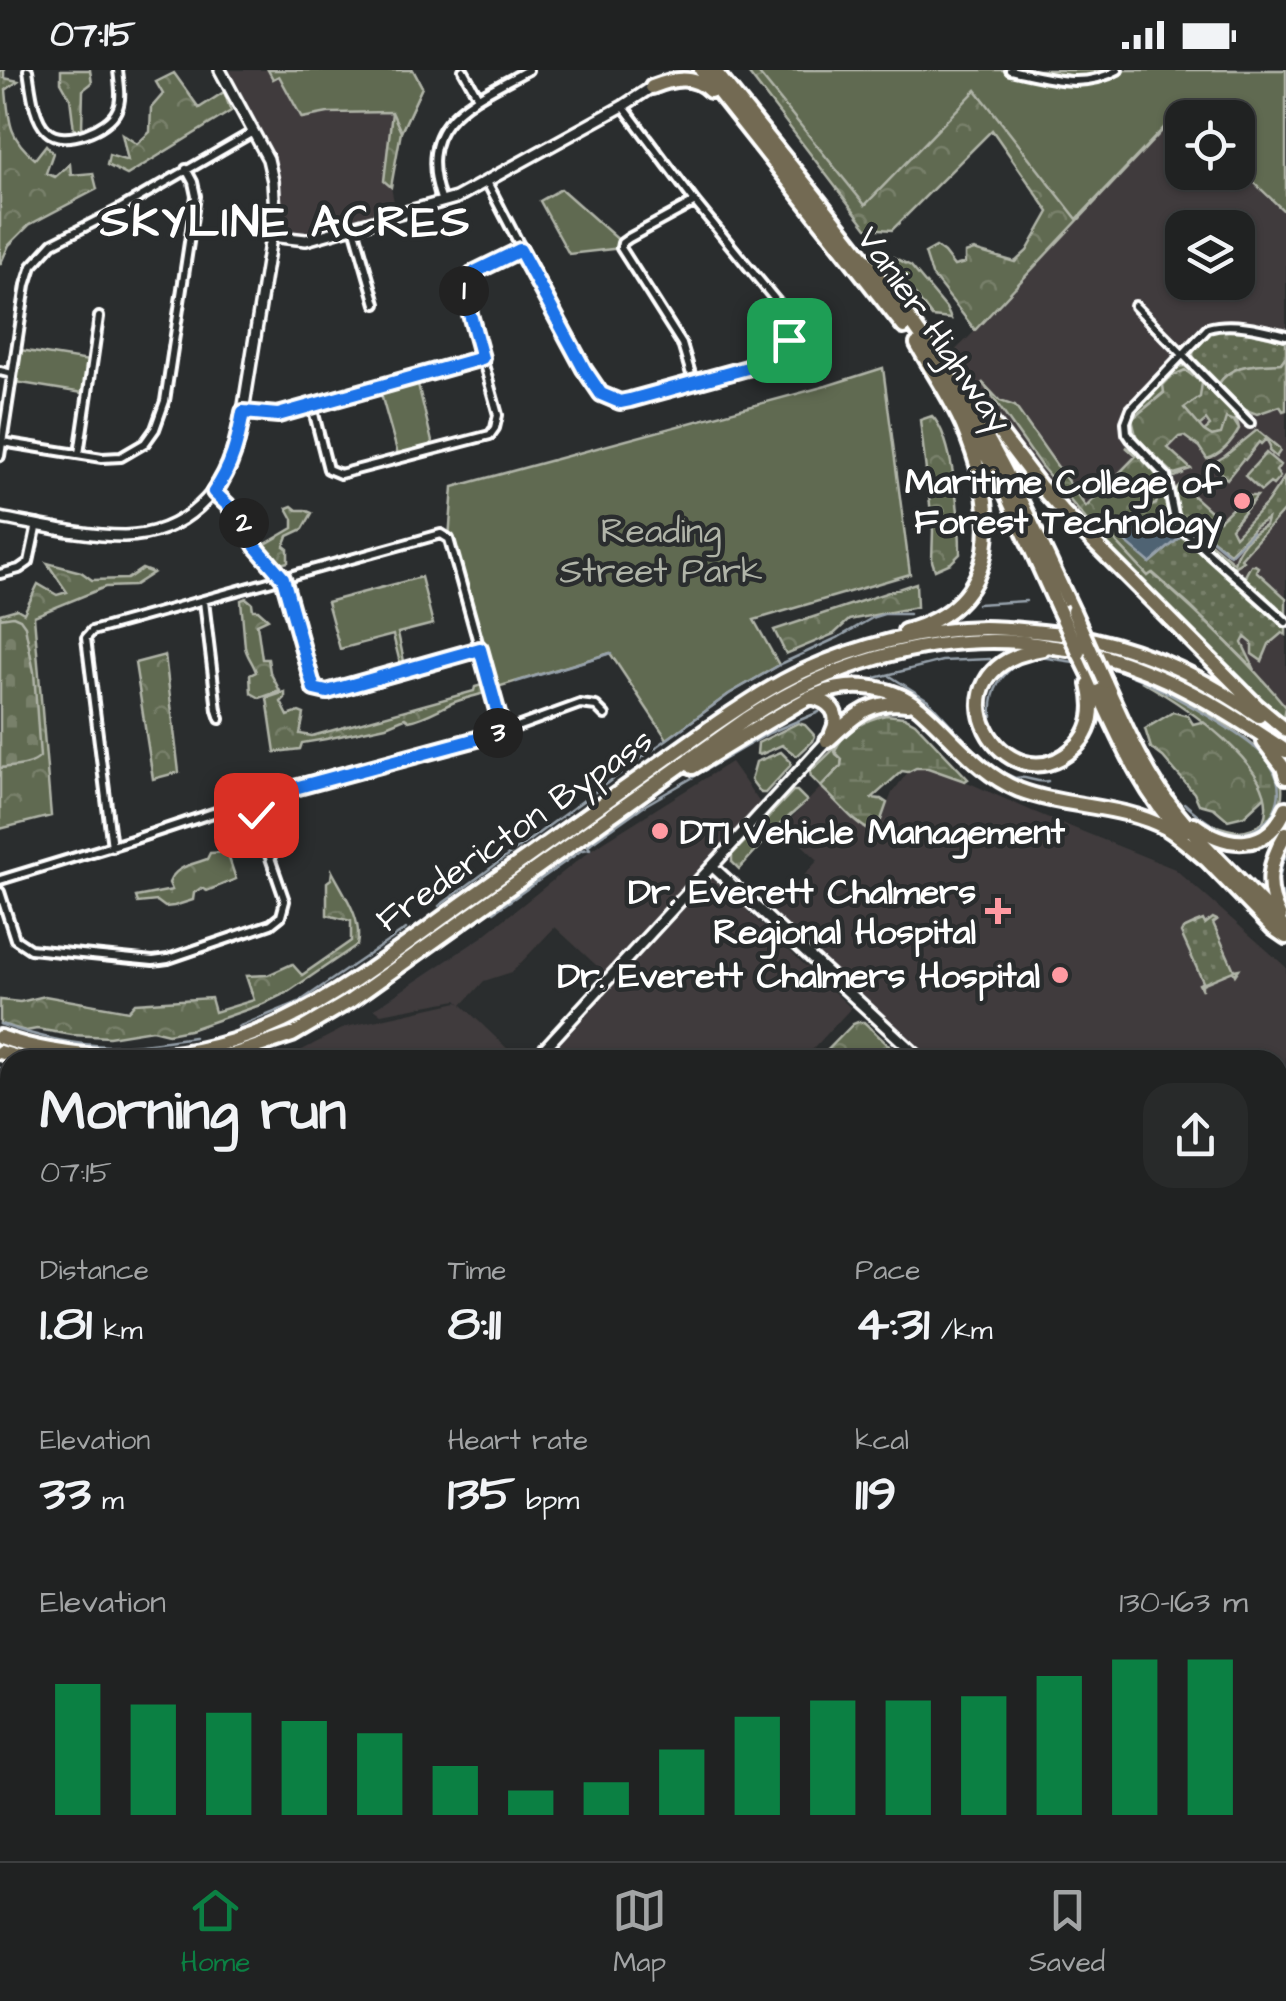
<!DOCTYPE html>
<html lang="en">
<head>
<meta charset="utf-8">
<style>
  :root { --surface:#202222; --page:#282a2a; --text:#f1f3f6; --muted:#a2a4a5; --line:#3d3f40; --accent:#0b8043 }
  body { margin:0; font-family:"Architects Daughter",sans-serif; background:var(--page); color:var(--text); height:100vh; display:flex; flex-direction:column; font-size:38px; white-space:nowrap }
  * { box-sizing:border-box; margin:0 }
  p { font-size:32px; color:var(--muted) }
  .icon { flex:none; width:55px; height:55px; fill:none; stroke:currentColor; stroke-width:2; stroke-linecap:round; stroke-linejoin:round }
  .map { position:relative; flex:1; overflow:hidden }
  .sheet { position:absolute; left:0px; top:980px; width:1288px; height:812px; display:flex; flex-direction:column; background:var(--surface); border-radius:30px 30px 0 0; box-shadow:0 2px 8px #0004,0 0 0 2px var(--line) }
  .sheet>* { flex:none }
  .fabs { position:absolute; left:1165px; top:30px; display:grid; gap:20px }
  .fabs a { display:grid; place-items:center; width:90px; height:90px; border-radius:20px; background:var(--surface); box-shadow:0 2px 8px #0004,0 0 0 2px var(--line); font-size:50px }
  .pin { position:absolute; display:grid; place-items:center; width:85px; height:85px; color:#fff; margin:-42px; border-radius:20px; box-shadow:0 5px 15px #0006 }
  .km { position:absolute; width:50px; height:50px; margin:-25px; border-radius:50%; background:#222; color:#fff; font-size:28px; line-height:50px; text-align:center }
  .round { display:grid; place-items:center; flex:none; width:105px; height:105px; border-radius:30px; background:var(--page) }
  .overview { display:flex; align-items:center; justify-content:space-between; height:170px; padding:0 40px }
  h1 { font-size:55px; font-weight:700; line-height:75px }
  .metrics { display:grid; grid-template-columns:repeat(3,1fr); gap:15px; height:170px; padding:10px 40px }
  .metrics div { display:grid; align-content:center }
  .metrics b { font-size:50px; font-weight:700 }
  .metrics small { font-size:28px; font-weight:400 }
  .metrics p { font-size:28px }
  .chart { height:280px; padding:20px 40px }
  .chart p { display:flex; justify-content:space-between }
  .chart svg { width:100%; height:180px; margin-top:10px; stroke:var(--accent); stroke-width:6 }
  .status { display:flex; justify-content:space-between; align-items:center; height:70px; padding:0 50px; background:var(--surface); direction:ltr }
  .status svg { height:28px; fill:currentColor }
  .tab-bar { display:flex; justify-content:space-around; align-items:center; height:140px; border-top:2px solid var(--line); background:var(--surface); font-size:28px; color:var(--muted) }
  .tab-bar a { display:grid; justify-items:center; gap:5px }
  .tab-bar .active { color:var(--accent) }
  .map>svg:first-child { display:block }
  .built { fill:#3f3b3c; fill-rule:evenodd }
  .grass { fill:url(#grass-dots); stroke:#b0b4a8; stroke-width:2.5 }
  .forest { fill:url(#forest-crowns); stroke:#b0b4a8; stroke-width:2.5 }
  .wetland { fill:url(#wetland-marsh); stroke:#b0b4a8; stroke-width:2.5 }
  .cemetery { fill:url(#cemetery-stones); stroke:#b0b4a8; stroke-width:2.5 }
  .park { fill:#606a51; stroke:#b0b4a8; stroke-width:2.5 }
  .water { fill:url(#water-waves); stroke:#96a1ab; stroke-width:2.5 }
  .lines { fill:none; stroke-linecap:round; stroke-linejoin:round }
  .stream { stroke:#96a1ab; stroke-width:2.5 }
  .minor-casing { stroke:#fff; stroke-width:14 }
  .tertiary-casing { stroke:#fff; stroke-width:16 }
  .primary-casing { stroke:#fff; stroke-width:19 }
  .motorway-casing { stroke:#fff; stroke-width:20 }
  .minor { stroke:#2a2d2e; stroke-width:6 }
  .tertiary { stroke:#2a2d2e; stroke-width:9 }
  .primary { stroke:#736b52; stroke-width:11 }
  .motorway { stroke:#736b52; stroke-width:12 }
  .motorway-bridge-casing { stroke:#fff; stroke-width:20; stroke-linecap:butt }
  .motorway-bridge { stroke:#736b52; stroke-width:12 }
  .route-casing { stroke:#fff; stroke-width:20 }
  .route { stroke:#1a73e8; stroke-width:12 }
  .poi-dot { fill:#ff9aa2; stroke:#2a2d2e; stroke-width:4 }
  .labels { text-anchor:middle; stroke-width:9; stroke-linejoin:round; paint-order:stroke }
  .street-label { font-size:35px; fill:#fff; stroke:#2a2d2e }
  .poi-label { font-size:35px; font-weight:bold; fill:#fff; stroke:#2a2d2e; text-anchor:end }
  .park-label { font-size:35px; fill:#b0b4a8; stroke:#2a2d2e }
  .district-label { font-size:45px; font-weight:bold; letter-spacing:2.5px; fill:#fff; stroke:#2a2d2e }
</style>
</head>
<body>
<div class="status"><b>07:15</b><svg viewBox="0 0 49 12"><path d="M0 12V9h3v3zM5 12V6h3v6zM10 12V3h3v9zM15 12V0h3v12zM26 1h20v11H26zM47 4h2v5h-2z"/></svg></div>
<div class="map">
<svg width="1286" height="1791" viewBox="0 0 1286 1791">
  <defs>
    <pattern id="grass-dots" width="8" height="8" patternUnits="userSpaceOnUse" patternTransform="scale(2.5)"><rect width="8" height="8" fill="#606a51"/><path d="M2 2h.1M6 6h.1" fill="none" stroke="#78806b" stroke-width="1.8" stroke-linecap="round"/></pattern>
    <pattern id="forest-crowns" width="20" height="18" patternUnits="userSpaceOnUse" patternTransform="scale(2.5)"><rect width="20" height="18" fill="#606a51"/><path d="M2 6a3 3 0 1 1 6 0M12 15a3 3 0 1 1 6 0" fill="none" stroke="#78806b"/></pattern>
    <pattern id="wetland-marsh" width="20" height="14" patternUnits="userSpaceOnUse" patternTransform="scale(2.5)"><rect width="20" height="14" fill="#606a51"/><path d="M1 5h8M5 5V1M11 12h8M15 12V8" fill="none" stroke="#78806b"/></pattern>
    <pattern id="cemetery-stones" width="16" height="16" patternUnits="userSpaceOnUse" patternTransform="scale(2.5)"><rect width="16" height="16" fill="#606a51"/><path d="M2 7V4a2 2 0 0 1 4 0v3zM10 15v-3a2 2 0 0 1 4 0v3z" fill="#78806b"/></pattern>
    <pattern id="water-waves" width="16" height="10" patternUnits="userSpaceOnUse" patternTransform="scale(2.5)"><rect width="16" height="10" fill="#506373"/><path d="M0 5q4-4 8 0t8 0" fill="none" stroke="#6a7a88"/></pattern>
  </defs>
  <rect width="100%" height="100%" fill="#2a2d2e"/>
  <filter id="ink" filterUnits="userSpaceOnUse"><feTurbulence type="fractalNoise" baseFrequency=".01" numOctaves="2"/><feDisplacementMap in="SourceGraphic" scale="20" xChannelSelector="R" yChannelSelector="G"/><feConvolveMatrix kernelMatrix="1 2 1 2 8 2 1 2 1" color-interpolation-filters="sRGB"/></filter>
  <g filter="url(#ink)">
    <path class="built" d="M220 0H268L273 8 279 6 302 48 328 43 392 42 401 62 391 117 397 146 306 170 270 166 273 111 258 67Z
      M1179 44 1183 47 1182 102H1238V92L1286 135V660L1040 416 944 291 969 267ZM1182 158H1238V212H1182Z
      M731 692 765 740 610 908 555 857 512 902 484 911 462 935 519 990H283L346 957 458 932 461 934 457 930 381 944 374 939 482 867 592 779Z
      M916 698H928L965 711 1032 741 1175 799 1286 897V1026L1278 1035V990H922L766 847 818 790 783 757 821 717 873 760 881 750 892 723 908 702Z
      M712 808 749 839 748 842 851 938 803 990H556L550 984Z
      M0 1001 10 1004V1782L134 1783 126 1791H0Z
      M1284 1038 1286 1040V1218L1278 1223V1045Z"/>
    <path class="grass" d="M1220 259 1244 261 1286 271V286L1281 293C1256 295 1232 292 1218 315H1214C1203 302 1184 289 1198 272 1205 265 1210 261 1220 259Z
      M1184 296C1202 305 1237 339 1239 359L1234 351 1221 364 1212 366 1204 361 1210 356 1206 350 1199 356 1184 338 1164 322 1132 349 1133 357 1173 404 1184 403 1175 407 1168 405 1135 368 1129 352 1132 343 1175 297Z
      M1257 360 1279 378 1280 381 1276 387 1269 381 1270 376 1266 369 1261 374 1259 372 1245 390 1243 389 1227 409 1214 397 1209 401 1205 398 1225 386Z
      M1266 383 1280 395 1276 401 1280 407 1273 415 1270 413 1261 421 1245 406Z
      M1156 402C1170 420 1165 443 1179 461 1167 465 1154 457 1143 452L1124 465 1150 493 1183 465 1286 555V565L1282 563 1269 574 1262 591 1252 584V573L1245 567 1242 573 1255 600 1191 537 1153 503 1148 506 1117 473 1112 464 1161 425V414Z
      M1284 408 1286 438 1241 488 1243 491C1237 495 1235 498 1228 496 1217 492 1197 468 1189 460L1191 457 1195 460 1234 493C1237 478 1252 462 1265 456L1267 449 1255 457 1230 483 1183 447 1186 452 1184 456C1175 447 1174 434 1172 422L1180 415 1189 416 1193 420 1190 423 1220 450 1238 433 1236 429 1242 426H1257L1231 458 1235 466 1267 433Z
      M1251 495H1255L1258 497 1256 501 1286 528V548L1251 518 1245 506Z
      M1213 848 1217 850 1213 853 1234 900 1239 899 1235 905 1233 901 1202 914V920L1199 914 1203 912 1181 863 1183 859 1194 854 1195 856V853L1203 850 1205 854Z"/>
    <path class="forest" d="M0 0H4V8L18 11 6 20C9 52 9 68 35 89L46 75 53 83 46 103 55 107 70 94 71 105 93 103 97 119 29 155 9 175 0 195Z
      M61 0H90L92 13 83 20 82 58 74 60 70 28 61 12Z
      M413 0 422 17 401 62 391 117 384 111 392 42Z
      M746 0H971L1238 48 1183 47 1178 44 975 260 932 205 925 183 936 177 944 183 954 196 965 193V183L974 180 1015 192 1027 181 1049 142 992 60 892 160 867 158Z
      M174 3 199 38 224 22 231 41 127 105 107 95 109 85 128 91 122 64 137 74 150 62 151 38 163 24 156 12Z
      M893 187 911 196 946 238 951 249 932 247 889 190Z
      M1286 286V340L1283 341 1280 336 1257 344 1243 339 1218 315C1232 292 1256 295 1281 293Z
      M1185 300 1202 313 1200 327 1184 338 1204 361 1212 366 1221 364 1226 348 1234 351 1239 359C1232 372 1222 384 1207 389L1199 377 1184 366 1179 367 1168 378 1191 399 1174 404 1137 369 1132 349 1164 323 1163 315 1172 306Z
      M982 312 1000 331 1015 336 1086 437 1136 386 1126 377C1148 387 1167 410 1156 434 1140 440 1126 454 1112 465L1117 473 1148 506 1152 503C1200 545 1246 588 1286 637L1284 647 1259 627 1245 612 1178 550 1150 517 1133 505 1041 396Z
      M932 346C954 367 960 453 960 484L951 493 935 500 932 491 933 460 920 350Z
      M292 436 297 440H305L312 443 303 459 288 466 284 476 288 479V492L280 494 264 475 293 458V449L287 438Z
      M47 493 81 502 92 510 127 509 142 499 153 503 133 516 105 517 34 546 51 746 0 759V698L28 694 5 547 0 548V544L17 539 24 543 38 514 57 525 67 522Z
      M916 513 917 537 849 550 834 564 786 584 774 560Z
      M246 528 252 533 253 540H258L268 549 257 554 262 589H268L270 602 280 621 260 628 251 623 250 605 256 602C253 592 247 587 245 577L241 530Z
      M165 585 179 702 153 709 135 593Z
      M482 615 484 623C472 627 461 629 450 634 437 640 424 648 409 651L405 648 386 656 326 669 302 673 300 679 275 682 267 628 285 622V628L281 632 288 646 299 642 304 644 300 664 312 666 474 621 475 617Z
      M1173 642 1188 646 1193 654 1201 652 1217 657 1260 703 1268 717V724L1244 746 1228 750 1214 738 1199 734 1194 723 1163 687 1151 678 1145 659Z
      M798 653 805 655 815 666 813 671 797 686 782 675 760 685 757 684 758 673Z
      M835 678 836 684 842 689 841 696 821 717 811 707 810 702Z
      M781 682 791 692 790 696 765 723H761L751 710 756 692Z
      M793 721H797L807 731 777 757 739 799 732 792V785Z
      M227 782 236 809 207 821 201 818 194 823 193 830 174 836 165 837 157 831 138 833 136 827 172 820 169 813C175 796 192 795 207 789L210 783Z
      M332 801C344 824 363 849 357 875L288 922 263 934 189 960 168 964 152 960 109 967 72 965 37 959 26 961 0 954V930L20 932 45 926 128 941 135 933 211 928 215 942 254 930 246 906 268 905 292 894 302 905 351 871V851L327 845V812L331 809Z
      M858 952H864L904 990H818L853 954Z"/>
    <path class="wetland" d="M1141 611C1175 622 1278 677 1282 716 1286 753 1241 778 1211 754 1230 761 1245 766 1263 752 1286 699 1175 630 1141 611Z
      M886 645 904 647 915 653 968 709 965 711 928 698H916L908 702 902 701 872 728 881 729 887 733 881 750 871 761C851 751 838 732 821 717L841 696 842 689 835 682C841 662 866 649 886 645Z"/>
    <path class="cemetery" d="M13 546 20 549 25 556 34 602 40 687C31 697 13 696 0 698V548Z"/>
    <path class="park" d="M268 0H413L422 17 401 62 392 42 328 43 302 48 279 6 273 9Z
      M756 0H1286V143L1238 97V48L1185 47 1179 42 1077 149 976 20 865 135Z
      M561 119 622 173 621 178 569 184 540 131Z
      M20 280 89 291 83 323 15 312Z
      M883 298 910 504 754 550 779 595 729 624 667 669 610 583 491 619 449 469 453 417 826 316Z
      M416 306 434 380 399 388 379 317Z
      M421 507 433 554 398 563 405 596 401 597 393 565 340 579 327 532Z
      M0 1341 10 1347V1456L2 1464Z"/>
    <path class="water" d="M1143 452C1150 455 1171 461 1174 463L1179 461 1183 465 1150 493 1123 470V465Z"/>
    <g class="lines">
      <path class="stream" d="M1181 463 1191 452 1230 485 1252 462
        M977 534 1026 531
        M1040 587 1074 592
        M1104 597C1135 601 1238 660 1261 683 1268 690 1274 700 1277 709 1286 738 1260 769 1230 762 1213 758 1197 745 1184 733
        M890 606 928 630 975 681 1000 701 1015 708C1026 705 1037 714 1048 711
        M875 608 942 591 990 589
        M516 612 611 583
        M992 646C990 623 1000 605 1019 593
        M1280 806 1282 794 1286 786
        M1282 823 1286 833
        M439 836 729 624 783 593 839 567 874 547 884 544H909
        M494 842 582 780 590 779 588 776 591 773 642 737 769 663 819 642
        M0 954C35 966 71 975 108 976 137 976 166 971 194 967
        M238 957 299 932 406 859
        M263 990 273 984
        M0 998 10 1001"/>
      <g class="minor-casing">
        <path id="minor" d="M28 0C31 18 33 48 47 61 63 77 109 59 117 40 123 29 119 12 118 0
          M463 0 478 27
          M1010 0C1047 8 1083 20 1118 0
          M487 112 584 299C596 318 605 335 630 330L773 291C793 277 792 258 782 238L695 132 623 36
          M442 132C413 52 469 32 528 0
          M354 157 376 234
          M1135 236 1250 353
          M1286 265C1262 259 1232 251 1208 258L1131 339 1126 352 1127 363 1131 369 1166 406 1174 445 1179 456 1286 552
          M0 301 12 304
          M693 311 682 274 621 178 622 173 629 168 695 132
          M312 336 328 399 340 404 490 365 495 358 498 345 462 215 475 202 520 180
          M243 341 270 345 286 343 482 288
          M2 372 102 388 121 387 145 373 155 359 165 331 196 126 193 112 186 99
          M79 384 99 247
          M0 386 26 215 32 196 53 173 116 141 253 62
          M214 422 239 446 256 477 283 509 312 613 317 621 327 622 480 579
          M0 504 19 499 29 492 37 454
          M204 531 217 640 220 649
          M112 777 86 568 92 561 441 464 449 469 503 662
          M0 810 135 769 294 716 503 662 580 634 596 636 605 645
          M0 822 15 869 30 879 153 891 168 889 271 854 281 846 285 831 250 730
          M0 1288 10 1284
          M1278 1438 1286 1429
          M0 1489 10 1482
          M1278 1501 1286 1509
          M1278 1611 1286 1621
          M0 1680 10 1690
          M1278 1719 1286 1729
          M452 1782 462 1791
          M0 1786 10 1777
          M126 1791 134 1782
          M262 1791 270 1782
          M378 1791 386 1782
          M682 1791 683 1782
          M772 1791 773 1782
          M899 1791 900 1782
          M1195 1791 1205 1782"/>
      </g>
      <g class="tertiary-casing">
        <path id="tertiary" d="M270 166 306 170 456 128 623 36 652 17
          M0 448C39 455 84 466 124 466 184 465 225 422 239 367L275 142 273 111 268 89 220 0
          M713 797 922 990
          M534 990 827 671
          M1278 1318 1286 1326
          M1278 1651 1286 1649
          M1083 1782 1092 1791
          M1062 1791 1069 1782"/>
      </g>
      <g class="primary-casing">
        <path id="primary" d="M1278 1035 1286 1026
          M573 1791 581 1782"/>
      </g>
      <g class="motorway-casing">
        <path id="motorway" d="M701 0 904 257
          M714 0C801 110 893 217 968 336 1009 401 1040 472 1073 541
          M652 17C672 9 693 4 710 21
          M970 324 1040 416 1064 443 1257 636 1286 660
          M955 331 999 408 1058 538
          M905 561C1009 533 996 435 963 356 951 328 932 301 917 274
          M1091 569C1157 584 1204 609 1259 646
          M1043 579C918 599 1006 742 1074 678 1093 661 1095 638 1089 614
          M1079 583C1111 644 1133 713 1182 764
          M1098 585C1168 604 1227 641 1286 681
          M1105 612C1122 649 1138 688 1161 722 1196 773 1246 813 1286 860
          M810 627C830 631 842 643 832 663
          M827 671C854 647 869 629 907 634
          M1264 672 1283 697 1286 707
          M693 697C719 681 745 665 772 649 787 641 802 630 818 624 854 610 897 616 925 643 955 670 980 704 1019 720 1066 738 1121 734 1166 758 1181 767 1194 780 1208 791
          M1194 754C1227 779 1268 782 1286 738
          M1202 785 1273 858 1286 867
          M1280 847C1264 816 1269 792 1286 763
          M0 967C36 980 74 985 112 987 265 992 353 911 470 828 550 771 631 714 711 657 741 637 771 616 804 601 859 576 923 559 984 558 1009 558 1035 561 1061 564
          M0 982 28 990
          M217 990 292 965 350 931 748 648C828 595 924 565 1021 572 1037 574 1052 577 1068 579"/>
      </g>
      <use href="#minor" class="minor"/>
      <use href="#tertiary" class="tertiary"/>
      <use href="#primary" class="primary"/>
      <use href="#motorway" class="motorway"/>
      <g class="motorway-bridge-casing">
        <path id="motorway-bridge" d="M1058 538 1079 583
          M1073 541 1105 612"/>
      </g>
      <use href="#motorway-bridge" class="motorway-bridge"/>
    </g>
  </g>
  <g class="lines" filter="url(#ink)">
    <g class="route-casing">
      <path id="route" d="M256 745 250 730 503 662 480 579 327 622 314 619 283 508 256 477 239 446 214 422C232 397 238 371 243 342L278 345 482 288 462 215 475 202 520 180 584 299 601 324 620 332 630 330 773 291 781 285 789 270"/>
    </g>
    <use href="#route" class="route"/>
  </g>
  <g class="poi-dot">
    <circle cx="1242" cy="431" r="10"/>
    <circle cx="660" cy="761" r="10"/>
    <path d="M993 826h10v10h10v10h-10v10h-10v-10h-10v-10h10z"/>
    <circle cx="1060" cy="905" r="10"/>
  </g>
  <g class="labels">
    <g class="street-label">
      <text transform="translate(935 259) rotate(55)" y="12">Vanier Highway</text>
      <text transform="translate(514 759) rotate(-35)" y="12">Fredericton Bypass</text>
    </g>
    <g class="poi-label">
      <text x="1222" y="423">Maritime College of<tspan x="1222" dy="40">Forest Technology</tspan></text>
      <text x="680" y="773" text-anchor="start">DTI Vehicle Management</text>
      <text x="976" y="833">Dr. Everett Chalmers<tspan x="976" dy="40">Regional Hospital</tspan></text>
      <text x="1040" y="917">Dr. Everett Chalmers Hospital</text>
    </g>
    <g class="park-label">
      <text x="661" y="472">Reading<tspan x="661" dy="40">Street Park</tspan></text>
    </g>
    <g class="district-label">
      <text x="286" y="166">SKYLINE ACRES</text>
    </g>
  </g>
</svg>
<div class="fabs">
<a><svg class="icon" aria-label="locate" viewBox="0 0 24 24"><circle cx="12" cy="12" r="6"/><path d="M12 2v4M12 18v4M2 12h4M18 12h4"/></svg></a>
<a><svg class="icon" aria-label="layers" viewBox="0 0 24 24"><path d="M12 4l9 5-9 5-9-5zM3 14l9 5 9-5"/></svg></a>
</div>
<div class="pin" style="left:789px;top:270px;background:#1e9e55"><svg class="icon" aria-label="arrive" viewBox="0 0 24 24"><path d="M6 21V4h12l-3 4 3 4H6"/></svg></div>
<div class="pin" style="left:256px;top:745px;background:#d93025"><svg class="icon" aria-label="check" viewBox="0 0 24 24"><path d="M5 12l5 5 9-10"/></svg></div>
<b class="km" style="left:464px;top:221px">1</b>
<b class="km" style="left:244px;top:453px">2</b>
<b class="km" style="left:498px;top:663px">3</b>
<section class="sheet">
<div class="overview"><div><h1>Morning run</h1><p>07:15</p></div><a class="round"><svg class="icon" aria-label="share" viewBox="0 0 24 24"><path d="M12 15V3M7 8l5-5 5 5M5 13v7h14v-7"/></svg></a></div>
<div class="metrics">
<div><p>Distance</p><b>1.81<small> km</small></b></div>
<div><p>Time</p><b>8:11</b></div>
<div><p>Pace</p><b>4:31<small> /km</small></b></div>
</div>
<div class="metrics">
<div><p>Elevation</p><b>33<small> m</small></b></div>
<div><p>Heart rate</p><b>135<small> bpm</small></b></div>
<div><p>kcal</p><b>119</b></div>
</div>
<div class="chart"><p><span>Elevation</span>130–163 m</p>
<svg viewBox="0 0 160 44" preserveAspectRatio="none"><path d="M5 44V12M15 44V17M25 44V19M35 44V21M45 44V24M55 44V32M65 44V38M75 44V36M85 44V28M95 44V20M105 44V16M115 44V16M125 44V15M135 44V10M145 44V6M155 44V6"/></svg>
</div>
</section>
</div>
<nav class="tab-bar">
<a class="active"><svg class="icon" aria-label="home" viewBox="0 0 24 24"><path d="M3 11l9-7 9 7M6 9v11h12V9"/></svg>Home</a>
<a><svg class="icon" aria-label="map" viewBox="0 0 24 24"><path d="M3 6l6-2 6 2 6-2v14l-6 2-6-2-6 2zM9 4v14M15 6v14"/></svg>Map</a>
<a><svg class="icon" aria-label="saved" viewBox="0 0 24 24"><path d="M7 4h10v16l-5-4-5 4z"/></svg>Saved</a>
</nav>
</body>
</html>
